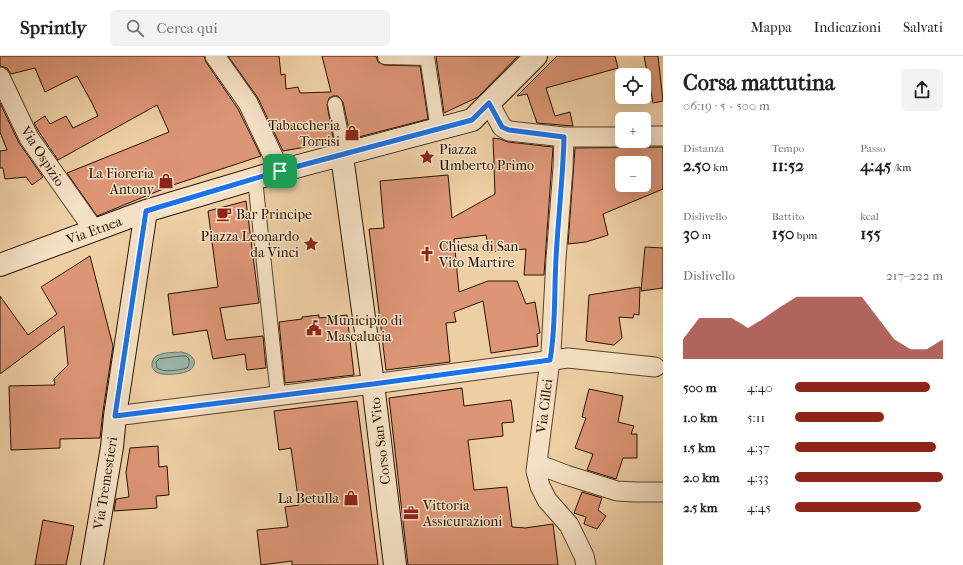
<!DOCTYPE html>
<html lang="it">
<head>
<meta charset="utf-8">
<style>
  :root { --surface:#fff; --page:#f2f2f2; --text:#222; --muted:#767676; --line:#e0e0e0; --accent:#8f2418 }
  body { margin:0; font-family:"IM FELL French Canon",serif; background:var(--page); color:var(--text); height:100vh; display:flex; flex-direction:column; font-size:15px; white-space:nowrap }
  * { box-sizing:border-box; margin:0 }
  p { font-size:13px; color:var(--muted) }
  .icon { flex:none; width:22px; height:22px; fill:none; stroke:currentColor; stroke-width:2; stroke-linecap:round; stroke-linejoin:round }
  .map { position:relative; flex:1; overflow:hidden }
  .side { display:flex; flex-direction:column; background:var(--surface); width:300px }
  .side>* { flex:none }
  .buttons { position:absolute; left:615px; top:12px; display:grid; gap:8px }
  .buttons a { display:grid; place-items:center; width:36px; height:36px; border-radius:6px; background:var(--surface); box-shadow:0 4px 16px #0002; font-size:20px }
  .pin { position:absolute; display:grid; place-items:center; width:34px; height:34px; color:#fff; margin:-17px; border-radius:8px; box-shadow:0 2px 6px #0006 }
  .round { display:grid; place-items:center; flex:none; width:42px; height:42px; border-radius:6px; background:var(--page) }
  .headline { display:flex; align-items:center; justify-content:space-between; height:68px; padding:0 20px }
  h1 { font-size:22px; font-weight:800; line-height:30px }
  .stats { display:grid; grid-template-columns:repeat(3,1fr); gap:6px; height:68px; padding:4px 20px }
  .stats div { display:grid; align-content:center }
  .stats b { font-size:17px; font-weight:800 }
  .stats small { font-size:11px; font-weight:400 }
  .stats p { font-size:11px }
  .chart { height:112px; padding:8px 20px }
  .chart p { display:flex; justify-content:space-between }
  .chart svg { width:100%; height:72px; margin-top:4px; fill:var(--accent); opacity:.7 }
  ul { padding:0 20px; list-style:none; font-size:13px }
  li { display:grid; grid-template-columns:64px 48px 1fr; align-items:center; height:30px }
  li i { height:10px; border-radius:5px; background:var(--accent) }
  header { display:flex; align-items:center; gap:24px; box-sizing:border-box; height:56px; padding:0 20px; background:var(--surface); border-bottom:1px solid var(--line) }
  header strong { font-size:19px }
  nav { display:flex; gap:22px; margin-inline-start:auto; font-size:14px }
  .search { width:280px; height:36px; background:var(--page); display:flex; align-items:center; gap:10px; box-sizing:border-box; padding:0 14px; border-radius:6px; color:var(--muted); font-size:15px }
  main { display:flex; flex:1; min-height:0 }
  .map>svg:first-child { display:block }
  .water { fill:#99b6a8; stroke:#6b7466 }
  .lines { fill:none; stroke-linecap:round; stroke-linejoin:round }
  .shore { stroke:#606456; stroke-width:1 }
  .building { fill:#dc9575; stroke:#271203; fill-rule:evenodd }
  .pedestrian-casing { stroke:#59412b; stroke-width:16 }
  .minor-casing { stroke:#59412b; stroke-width:21 }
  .secondary-casing { stroke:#271203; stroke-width:24 }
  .pedestrian { stroke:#f4e0c4; stroke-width:14 }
  .minor { stroke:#f4e0c4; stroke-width:19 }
  .secondary { stroke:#f4e0c4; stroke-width:22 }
  .route-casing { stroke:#fff; stroke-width:8 }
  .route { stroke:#1a73e8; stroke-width:5 }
  .labels { text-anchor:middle; stroke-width:3; stroke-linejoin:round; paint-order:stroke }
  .poi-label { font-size:14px; fill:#271203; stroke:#f4e0c4; text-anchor:start }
  .street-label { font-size:14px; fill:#271203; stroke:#f4e0c4 }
</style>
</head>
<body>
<header>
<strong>Sprintly</strong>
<div class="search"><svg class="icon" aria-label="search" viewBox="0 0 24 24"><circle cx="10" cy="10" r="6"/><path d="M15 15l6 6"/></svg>Cerca qui</div>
<nav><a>Mappa</a><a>Indicazioni</a><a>Salvati</a></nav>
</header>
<main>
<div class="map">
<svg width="663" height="509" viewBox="0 0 663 509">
  <rect width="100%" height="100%" fill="#eecfa4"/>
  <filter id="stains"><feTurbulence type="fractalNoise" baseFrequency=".005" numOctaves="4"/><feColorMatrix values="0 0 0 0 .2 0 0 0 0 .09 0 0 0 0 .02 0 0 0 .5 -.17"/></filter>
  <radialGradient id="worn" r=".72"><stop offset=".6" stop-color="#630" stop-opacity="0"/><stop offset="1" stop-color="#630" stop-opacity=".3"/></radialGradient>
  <path class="water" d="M181 296C191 297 200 306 190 314 185 318 160 321 155 315 152 313 152 310 152 307 154 295 172 297 181 296Z"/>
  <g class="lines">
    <path class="shore" d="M181 300H186L189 303V309L187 312C179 314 164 317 157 312L156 306 159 303Z"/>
  </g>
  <path class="building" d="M0 0H204L206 6 238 53 261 100 173 129 97 160 67 117 169 76 157 49 58 104 39 76 34 67 45 60 50 68 66 60 73 72 98 60 92 47 77 20 45 36 35 12 11 18 7 12 0 10Z
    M228 0H279L281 19 285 18 286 33 298 31 300 37 331 36 322 0H376L378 6 384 9 420 10 428 63 351 83 343 46 338 40H333L329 42 327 49 334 86 283 95 258 42Z
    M436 0H518L478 41 444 57Z
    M557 0H615L618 12 546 32 555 60 570 56 573 70 537 67 527 38 517 40Z
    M644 0H658L663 45 653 47Z
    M0 47 19 87 43 121 32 129 26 121 5 123 3 112H0V95L7 94 0 76Z
    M493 82 500 83 508 86 553 91 544 219H524L526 193 489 196 486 179 454 183 459 236 488 225H517L526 248 535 246 540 277 537 278 538 290 491 297 483 245 454 256 456 266 446 267 450 306 386 314 369 173 384 172 380 125 448 119 452 162 495 138Z
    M663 91V133L603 158 608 179 586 186 568 188 575 92ZM622 107H644V129H622Z
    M246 145 259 247 220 252 226 284 263 280 266 312 247 314 245 298 213 303 207 274 173 279 168 238 218 231 208 155Z
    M645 191 663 192V232L641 235Z
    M90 200 113 290 103 355 100 382 60 383V392L11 394 9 330 55 329 54 323 68 309 64 270 0 318V240L28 279 57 258 41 231Z
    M640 231 639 259 634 258 633 262 619 261 622 282 614 289 586 285 589 239Z
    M319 259V262L347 259 354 319 285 327 279 266 302 263V261Z
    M462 332 464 350 511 344 514 366 502 367 503 380 468 384 474 434 507 431 512 471 525 472 553 468 558 509H408L389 342Z
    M589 333 623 340 618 366 634 370 631 378H637V402H623L616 423 587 414 593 398 575 392 586 362 582 361Z
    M357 345 378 509H292V505L261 509 257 474 288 471 285 451 299 449 291 392 279 394 274 355Z
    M158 390 159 411 167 410 169 439 156 440 157 452 114 455 116 443 129 441 126 416 130 392Z
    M582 436 602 442 598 454 606 460 597 473 584 468 586 461 574 457Z
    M43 464 74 470 66 509H35Z"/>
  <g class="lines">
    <g class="pedestrian-casing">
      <path id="pedestrian" d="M385 0V1L427 2
        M427 0 438 74
        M335 48 345 99
        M255 123 278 340"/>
    </g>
    <g class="minor-casing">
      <path id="minor" d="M215 0 248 47 280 115
        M0 21 29 82 94 174
        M489 47 502 71 509 75 564 81H622
        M644 80H663
        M564 81 563 112 556 203 551 296 536 415 540 430 547 444 569 469 584 500 586 509
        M115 360 373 328 568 302 655 311
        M537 408 566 419 617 435 635 436H663"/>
    </g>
    <g class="secondary-casing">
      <path id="secondary" d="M342 100 373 328 395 509
        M0 209 146 155 280 115 472 64 536 0
        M92 509 112 391 115 360 146 155"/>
    </g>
    <use href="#pedestrian" class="pedestrian"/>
    <use href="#minor" class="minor"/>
    <use href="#secondary" class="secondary"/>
  </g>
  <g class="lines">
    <g class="route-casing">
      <path id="route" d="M489 47 502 71 509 74 564 81C563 122 558 163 556 203 554 236 556 271 550 304L373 328 115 360 146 155 280 115 472 64Z"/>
    </g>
    <use href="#route" class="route"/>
  </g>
  <defs>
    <g id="shop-bare" transform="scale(1.2)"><path d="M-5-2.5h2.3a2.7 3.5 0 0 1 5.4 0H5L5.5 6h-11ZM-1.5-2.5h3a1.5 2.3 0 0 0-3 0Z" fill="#8f2418" stroke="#f4e0c4" stroke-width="2.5" paint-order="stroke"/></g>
    <g id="sight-bare" transform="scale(1.2)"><path d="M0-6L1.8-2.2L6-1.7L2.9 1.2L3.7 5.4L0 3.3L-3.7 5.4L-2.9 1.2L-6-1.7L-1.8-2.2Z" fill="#8f2418" stroke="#f4e0c4" stroke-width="2.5" paint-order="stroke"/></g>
    <g id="cafe-bare" transform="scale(1.2)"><path d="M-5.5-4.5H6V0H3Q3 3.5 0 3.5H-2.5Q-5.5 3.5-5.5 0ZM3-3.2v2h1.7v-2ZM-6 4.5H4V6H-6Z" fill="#8f2418" stroke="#f4e0c4" stroke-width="2.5" paint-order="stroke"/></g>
    <g id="church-bare" transform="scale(1.2)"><path d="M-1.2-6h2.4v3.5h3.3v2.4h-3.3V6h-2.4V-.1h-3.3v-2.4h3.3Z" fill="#8f2418" stroke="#f4e0c4" stroke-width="2.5" paint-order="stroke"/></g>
    <g id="civic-bare" transform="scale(1.2)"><path d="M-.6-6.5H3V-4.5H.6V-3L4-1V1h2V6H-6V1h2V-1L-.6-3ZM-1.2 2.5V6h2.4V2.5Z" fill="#8f2418" stroke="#f4e0c4" stroke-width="2.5" paint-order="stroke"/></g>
    <g id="office-bare" transform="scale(1.2)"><path d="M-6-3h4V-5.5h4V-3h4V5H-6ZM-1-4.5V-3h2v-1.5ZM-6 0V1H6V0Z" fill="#8f2418" stroke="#f4e0c4" stroke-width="2.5" paint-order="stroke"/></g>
  </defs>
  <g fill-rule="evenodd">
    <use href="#shop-bare" x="352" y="77"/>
    <use href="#sight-bare" x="427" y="101"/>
    <use href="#shop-bare" x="166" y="125"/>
    <use href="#cafe-bare" x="224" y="158"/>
    <use href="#sight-bare" x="311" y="188"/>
    <use href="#church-bare" x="427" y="198"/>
    <use href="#civic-bare" x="314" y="272"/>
    <use href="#shop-bare" x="351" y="442"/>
    <use href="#office-bare" x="411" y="457"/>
  </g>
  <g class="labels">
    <g class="poi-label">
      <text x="340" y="74" text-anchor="end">Tabaccheria<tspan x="340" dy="16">Torrisi</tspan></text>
      <text x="439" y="98">Piazza<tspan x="439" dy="16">Umberto Primo</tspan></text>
      <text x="154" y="122" text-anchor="end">La Fioreria<tspan x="154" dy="16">Antony</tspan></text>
      <text x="236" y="163">Bar Principe</text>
      <text x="299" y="185" text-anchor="end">Piazza Leonardo<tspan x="299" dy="16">da Vinci</tspan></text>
      <text x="439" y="195">Chiesa di San<tspan x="439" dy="16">Vito Martire</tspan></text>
      <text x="326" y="269">Municipio di<tspan x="326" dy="16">Mascalucia</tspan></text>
      <text x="339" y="447" text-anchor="end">La Betulla</text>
      <text x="423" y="454">Vittoria<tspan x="423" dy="16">Assicurazioni</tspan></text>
    </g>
    <g class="street-label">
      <text transform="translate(43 100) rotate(57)" y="5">Via Ospizio</text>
      <text transform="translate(94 174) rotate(-20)" y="5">Via Etnea</text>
      <text transform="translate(544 350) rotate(-83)" y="5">Via Cillei</text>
      <text transform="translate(380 385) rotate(-97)" y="5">Corso San Vito</text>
      <text transform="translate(105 427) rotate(-81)" y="5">Via Tremestieri</text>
    </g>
  </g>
  <rect width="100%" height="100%" filter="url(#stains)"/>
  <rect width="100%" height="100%" fill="url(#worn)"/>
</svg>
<div class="buttons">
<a><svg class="icon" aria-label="locate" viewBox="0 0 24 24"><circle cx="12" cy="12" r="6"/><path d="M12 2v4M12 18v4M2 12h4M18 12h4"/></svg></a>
<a>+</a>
<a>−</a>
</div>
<div class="pin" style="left:280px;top:115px;background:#1e9e55"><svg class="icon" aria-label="arrive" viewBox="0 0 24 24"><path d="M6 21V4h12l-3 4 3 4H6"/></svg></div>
</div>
<section class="side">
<div class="headline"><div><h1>Corsa mattutina</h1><p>06:19 · 5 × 500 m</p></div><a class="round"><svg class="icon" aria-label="share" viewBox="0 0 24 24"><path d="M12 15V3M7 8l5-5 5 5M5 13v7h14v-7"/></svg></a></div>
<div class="stats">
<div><p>Distanza</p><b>2.50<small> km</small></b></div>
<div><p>Tempo</p><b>11:52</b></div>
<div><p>Passo</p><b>4:45<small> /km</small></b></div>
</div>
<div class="stats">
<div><p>Dislivello</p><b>30<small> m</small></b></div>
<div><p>Battito</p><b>150<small> bpm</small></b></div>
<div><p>kcal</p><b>155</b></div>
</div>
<div class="chart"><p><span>Dislivello</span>217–222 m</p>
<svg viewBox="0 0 160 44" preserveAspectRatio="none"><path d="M0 44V32L10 19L20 19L30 19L40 25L50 19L60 12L70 6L80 6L90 6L100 6L110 6L120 19L130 32L140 38L150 38L160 32V44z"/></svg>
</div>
<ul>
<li><b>500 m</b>4:40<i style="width:91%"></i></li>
<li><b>1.0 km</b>5:11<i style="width:60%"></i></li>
<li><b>1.5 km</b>4:37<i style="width:95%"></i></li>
<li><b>2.0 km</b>4:33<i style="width:100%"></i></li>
<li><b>2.5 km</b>4:45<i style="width:85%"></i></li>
</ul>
</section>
</main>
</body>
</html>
